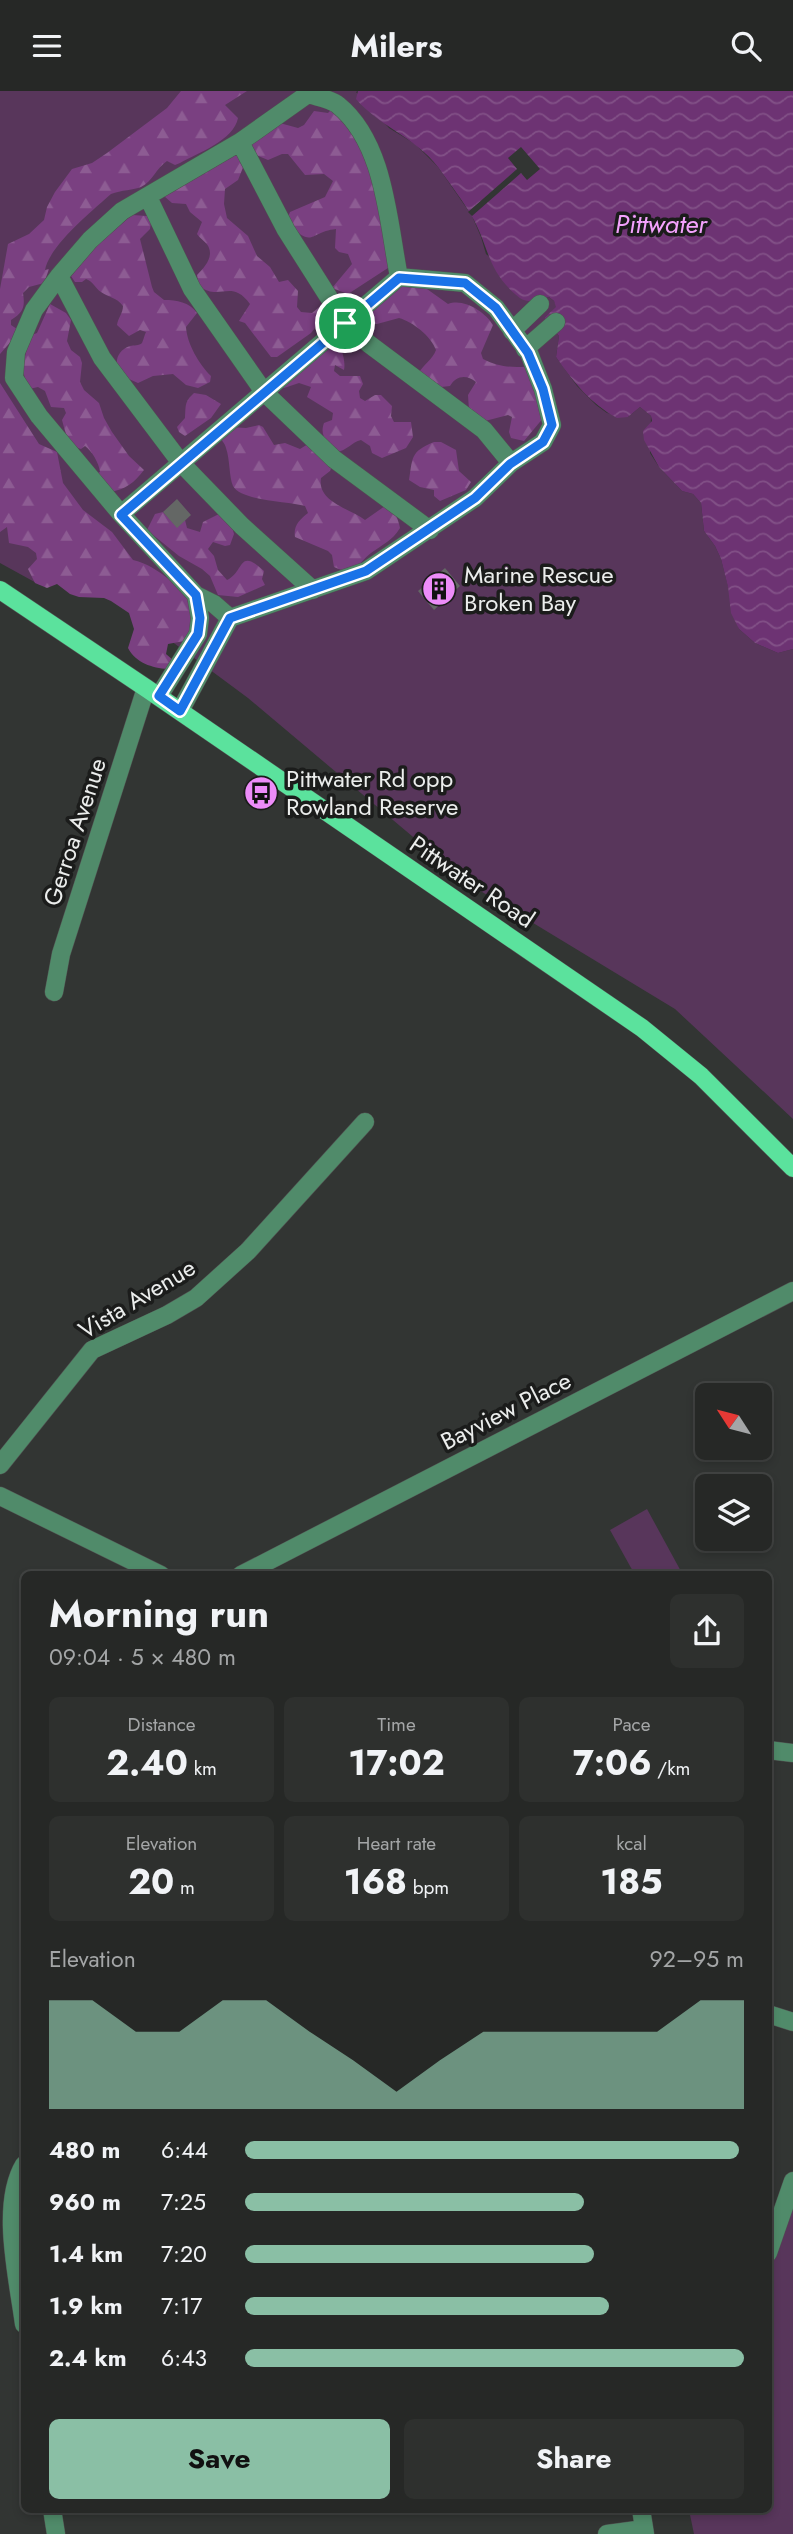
<!DOCTYPE html>
<html lang="en">
<head>
<meta charset="utf-8">
<style>
  :root { --surface:#262826; --page:#2e302e; --text:#f1f3f6; --muted:#a4a6a7; --line:#424443; --accent:#8abfa5 }
  body { margin:0; font-family:Jost,sans-serif; background:var(--page); color:var(--text); height:100vh; display:flex; flex-direction:column; font-size:26px; white-space:nowrap }
  * { box-sizing:border-box; margin:0 }
  p { font-size:23px; color:var(--muted) }
  .icon { flex:none; width:38px; height:38px; fill:none; stroke:currentColor; stroke-width:2; stroke-linecap:round; stroke-linejoin:round }
  .map { position:relative; flex:1; overflow:hidden }
  .sheet { position:absolute; left:21px; top:1480px; width:751px; height:942px; display:flex; flex-direction:column; background:var(--surface); border-radius:10px; box-shadow:0 4px 10px #0003,0 0 0 2px var(--line) }
  .sheet>* { flex:none }
  .needle { width:46px; rotate:306deg }
  .tools { position:absolute; left:695px; top:1292px; display:grid; gap:14px }
  .tools a { display:grid; place-items:center; width:77px; height:77px; border-radius:10px; background:var(--surface); box-shadow:0 4px 10px #0003,0 0 0 2px var(--line); font-size:35px }
  .pin { position:absolute; display:grid; place-items:center; width:60px; height:60px; color:#fff; margin:-30px; border:4px solid #fff; border-radius:50%; box-shadow:0 2px 7px #0007 }
  .round { display:grid; place-items:center; flex:none; width:74px; height:74px; border-radius:10px; background:var(--page) }
  .summary { display:flex; align-items:center; justify-content:space-between; height:119px; padding:0 28px }
  h1 { font-size:38px; font-weight:700; line-height:52px }
  .figures { display:grid; grid-template-columns:repeat(3,1fr); gap:10px; height:119px; padding:7px 28px }
  .figures div { display:grid; align-content:center; border-radius:10px; background:var(--page); text-align:center }
  .figures b { font-size:35px; font-weight:700 }
  .figures small { font-size:19px; font-weight:400 }
  .figures p { font-size:19px }
  .chart { height:196px; padding:14px 28px }
  .chart p { display:flex; justify-content:space-between }
  .chart svg { width:100%; height:126px; margin-top:7px; fill:var(--accent); opacity:.7 }
  .button { display:flex; gap:14px; margin-top:auto; padding:14px 28px }
  .button a { flex:1; height:80px; border-radius:10px; background:var(--accent); color:#111; font-size:28px; font-weight:700; line-height:80px; text-align:center }
  .button a+a { background:var(--page); color:var(--text) }
  ul { padding:0 28px; list-style:none; font-size:23px }
  li { display:grid; grid-template-columns:112px 84px 1fr; align-items:center; height:52px }
  li i { height:18px; border-radius:9px; background:var(--accent) }
  header { display:flex; justify-content:space-between; align-items:center; height:91px; padding:0 28px; background:var(--surface); font-size:32px; font-weight:700 }
  .map>svg:first-child { display:block }
  .green { fill:#58365b }
  .forest { fill:url(#forest-firs) }
  .water { fill:url(#water-waves) }
  .pier { fill:#323533 }
  .building { fill:#646765 }
  .lines { fill:none; stroke-linecap:round; stroke-linejoin:round }
  .minor-casing { stroke:#505251; stroke-width:19 }
  .major-casing { stroke:#505251; stroke-width:19 }
  .minor { stroke:#508b6a; stroke-width:18 }
  .major { stroke:#5be29d; stroke-width:18 }
  .route-casing { stroke:#fff; stroke-width:14 }
  .route { stroke:#1a73e8; stroke-width:9 }
  .labels { text-anchor:middle; stroke-width:7; stroke-linejoin:round; paint-order:stroke }
  .poi-label { font-size:24px; fill:#ebedec; stroke:#1b1c1b; text-anchor:start }
  .street-label { font-size:24px; fill:#ebedec; stroke:#1b1c1b }
  .water-label { font-size:26px; font-style:italic; fill:#f4a2fd; stroke:#1b1c1b }
</style>
</head>
<body>
<header><svg class="icon" aria-label="menu" viewBox="0 0 24 24"><path d="M4 6h16M4 12h16M4 18h16"/></svg>Milers<svg class="icon" aria-label="search" viewBox="0 0 24 24"><circle cx="10" cy="10" r="6"/><path d="M15 15l6 6"/></svg></header>
<div class="map">
<svg width="793" height="2443" viewBox="0 0 793 2443">
  <defs>
    <pattern id="forest-firs" width="22" height="20" patternUnits="userSpaceOnUse" patternTransform="scale(1.75)"><rect width="22" height="20" fill="#7a4081"/><path d="M5 1l3.5 6h-7zM16 11l3.5 6h-7z" fill="#8d5c93"/></pattern>
    <pattern id="water-waves" width="16" height="10" patternUnits="userSpaceOnUse" patternTransform="scale(1.75)"><rect width="16" height="10" fill="#6d3373"/><path d="M0 5q4-4 8 0t8 0" fill="none" stroke="#825187"/></pattern>
  </defs>
  <rect width="100%" height="100%" fill="#323533"/>
  <path class="green" d="M0 0H358L356 1 389 37 415 53 438 76 472 125 481 146 486 163 541 208 549 206 554 210 557 216 544 227 559 245 556 266 577 295 596 314 607 322 628 326 640 316 651 325 650 362 659 376 682 400 693 403 701 412 704 440 715 455 721 468 739 538 755 552 778 562 793 558V1028L675 918 469 793 248 607 78 481 61 461 40 494 0 472Z
    M647 1418 683 1484H635L610 1439Z
    M793 2115V2443H694L689 2419 768 2418V2180Z"/>
  <path class="forest" d="M181 0H247L225 14 238 27C234 49 198 62 180 72L175 74 167 70C156 77 153 90 141 96 134 99 121 99 111 103 93 119 49 155 45 179L49 178 44 192 29 196 23 202C25 216 24 221 11 229V234L20 240 0 263V198L8 153 29 143 44 129 47 116 55 101 72 78 92 72 107 62 167 17Z
    M332 18 373 51 391 175 348 203 332 197 352 173 348 163 339 161 335 157 336 138C308 141 315 159 286 131L290 121 325 106 333 90 324 83 305 84 288 63H282L268 69 256 64 249 53 276 31 298 37 304 34 314 20 328 22Z
    M238 63 244 74 238 89 225 98 224 113 227 127 248 145 257 165 270 176 279 191 288 189 298 200 297 216 301 221 312 222 323 213 329 219 311 242 277 266H271L245 232 239 230 250 213C231 187 220 211 199 195L197 184C204 177 213 167 209 157 208 152 200 148 197 143L202 131 190 121 186 113 172 112 164 105 215 70Z
    M132 124 147 125 151 131 150 138 140 148 152 196 154 201 164 209C177 209 189 211 197 222L186 236C187 253 199 273 211 285L210 291 198 297 186 294 173 283 153 285 138 292 120 284C114 272 116 260 130 255 134 254 139 255 142 252 143 250 145 243 146 241L140 239 129 245 117 234C118 227 123 222 123 215 116 206 110 207 101 201 95 197 94 191 86 188L82 191H75L71 185 91 160Z
    M404 191 420 193 448 213C464 207 485 221 493 234L481 262 483 268C501 277 515 277 534 275L549 320 524 350 511 347 509 341 512 326 508 324 485 330 469 319 468 304 476 291C466 283 456 285 450 295L441 296 418 283C423 274 433 268 436 259 431 245 413 231 399 227L377 233 363 231 365 226Z
    M50 213 66 222 71 229 67 250 71 259 80 266 82 272 80 291 84 299 99 312 104 327 112 341 129 365 144 379C134 392 126 398 110 401L95 383 100 381C99 372 92 360 85 355L81 358C68 355 65 340 62 329L66 322 64 317 51 316 45 300 38 296 29 298C19 282 25 260 32 244L37 242Z
    M334 246C341 254 346 269 344 279L335 274 334 280 340 285H360L363 293 359 300 360 307 365 310 375 304H381L392 315 391 325 394 331H411L413 346 406 357 382 367 372 362 370 355 361 349C352 351 346 360 337 361 328 351 319 346 324 332L332 329 333 322 307 306 311 296 299 292 284 297 280 294Z
    M0 292 39 353 57 361 63 392 83 419 112 441 133 469C158 474 185 502 202 519L184 550 168 553 166 563 174 570 168 578C152 577 136 572 128 557L134 538 129 522 111 510 104 507 79 506 70 503 57 493 47 497 35 492 28 478 37 468 36 462 28 456 9 452 7 436 0 441Z
    M194 302 206 304 221 313 211 327 185 345 179 341 177 336 185 327C186 315 184 311 194 302Z
    M259 334 263 336 274 354 285 352 300 358 308 353 333 371 330 380 321 387C317 411 349 417 365 429L385 415C395 419 398 427 400 437 392 450 383 453 371 462 357 472 357 487 334 476L332 464 328 460 295 446C293 435 300 428 308 422L305 415C288 410 241 410 233 395 229 386 230 368 226 357 225 352 221 349 218 343L229 336 246 337Z
    M434 351H441L456 359 459 380 471 391 466 399 440 410 434 405V399L420 396 409 389C413 366 410 361 434 351Z
    M163 421 177 436 185 429 187 437 200 441 203 431 219 423 232 436 234 443 230 454 225 455 213 451 208 458 214 465 218 479 227 489C245 480 238 456 264 480L262 488 265 494 238 506 218 504 210 485 202 478 179 465 147 439 155 423Z"/>
  <path class="water" d="M358 0H793V558L778 562 755 552 739 538 731 522 728 496 721 468 715 455 704 440 701 412 693 403 682 400 659 376 644 349 643 340 652 330 651 325 640 316 628 326 617 327C591 313 573 291 556 266L559 245 544 227 556 216 554 210 549 206C535 209 528 215 515 203 488 179 489 158 474 129 464 111 450 93 438 76 416 47 379 35 356 8Z"/>
  <path class="pier" d="M521 56 540 78 527 89 521 82 472 125 468 121 517 78 508 67Z"/>
  <path class="building" d="M177 408 191 424 177 437 163 421Z
    M445 477 460 495 434 519 418 500Z"/>
  <g class="lines">
    <g class="minor-casing">
      <path id="minor" d="M148 106 192 198 264 301 334 368 430 439
        M59 185 102 267 181 372 242 435 313 499
        M399 186 465 192 496 217 529 262 543 298 552 334 543 351 511 372
        M512 240 540 213
        M525 258 556 231
        M121 423 399 186C388 131 385 52 338 14 331 8 317 6 308 3L240 51 286 139 345 232 369 253 484 339 511 372 475 407 366 480 230 527 180 620
        M230 527 214 513 196 504 121 423 39 325 14 287 16 261 34 219 59 185 90 149 122 120 240 51
        M159 605 198 543 200 527 196 504
        M54 901 61 863 146 597
        M0 1374 92 1259 167 1224 196 1207 248 1160 365 1031
        M0 1405 161 1484
        M241 1484 793 1200
        M768 1659 793 1662
        M768 1923 793 1931
        M24 2074C0 2114 18 2187 24 2233
        M768 2162 793 2090
        M52 2418 56 2443
        M641 2418 645 2443
        M607 2443 644 2438"/>
    </g>
    <g class="major-casing">
      <path id="major" d="M0 499 146 597 642 937 701 985 793 1077"/>
    </g>
    <use href="#minor" class="minor"/>
    <use href="#major" class="major"/>
  </g>
  <g class="lines">
    <g class="route-casing">
      <path id="route" d="M399 187 465 192 496 217 528 262 543 298 552 334 543 351 510 373 475 407 366 480 230 527 180 620 159 605 198 543 200 527 196 504 121 424Z"/>
    </g>
    <use href="#route" class="route"/>
  </g>
  <defs>
    <g id="building-disc" transform="scale(1.75)"><circle r="9.5" fill="#ed8cf9" stroke="#1b1c1b"/><path d="M-4-6H4V6H1V3H-1V6H-4ZM-2.5-4.3h1.7v1.8h-1.7ZM.8-4.3h1.7v1.8H.8ZM-2.5-1h1.7V.8h-1.7ZM.8-1h1.7V.8H.8Z" fill="#111"/></g>
    <g id="bus-disc" transform="scale(1.75)"><circle r="9.5" fill="#ed8cf9" stroke="#1b1c1b"/><path d="M-5-6H5V4H4V6H2V4H-2V6H-4V4H-5ZM-3.5-4V0h7V-4ZM-3.5 1.2v1.5H-2V1.2ZM2 1.2v1.5H3.5V1.2Z" fill="#111"/></g>
  </defs>
  <g fill-rule="evenodd">
    <use href="#building-disc" x="439" y="498"/>
    <use href="#bus-disc" x="261" y="702"/>
  </g>
  <g class="labels">
    <g class="poi-label">
      <text x="464" y="492">Marine Rescue<tspan x="464" dy="28">Broken Bay</tspan></text>
      <text x="286" y="696">Pittwater Rd opp<tspan x="286" dy="28">Rowland Reserve</tspan></text>
    </g>
    <g class="street-label">
      <text transform="translate(75 741) rotate(-72)" y="8">Gerroa Avenue</text>
      <text transform="translate(472 791) rotate(34)" y="8">Pittwater Road</text>
      <text transform="translate(137 1208) rotate(-31)" y="8">Vista Avenue</text>
      <text transform="translate(506 1320) rotate(-27)" y="8">Bayview Place</text>
    </g>
    <g class="water-label">
      <text x="661" y="142">Pittwater</text>
    </g>
  </g>
</svg>
<div class="tools">
<a><svg class="needle" viewBox="-14 -14 28 28"><path d="M0-13l5 13h-10z" fill="#e53935"/><path d="M0 13l5-13h-10z" fill="#a4a6a7"/></svg></a>
<a><svg class="icon" aria-label="layers" viewBox="0 0 24 24"><path d="M12 4l9 5-9 5-9-5zM3 14l9 5 9-5"/></svg></a>
</div>
<div class="pin" style="left:345px;top:232px;background:#1e9e55"><svg class="icon" aria-label="arrive" viewBox="0 0 24 24"><path d="M6 21V4h12l-3 4 3 4H6"/></svg></div>
<section class="sheet">
<div class="summary"><div><h1>Morning run</h1><p>09:04 · 5 × 480 m</p></div><a class="round"><svg class="icon" aria-label="share" viewBox="0 0 24 24"><path d="M12 15V3M7 8l5-5 5 5M5 13v7h14v-7"/></svg></a></div>
<div class="figures">
<div><p>Distance</p><b>2.40<small> km</small></b></div>
<div><p>Time</p><b>17:02</b></div>
<div><p>Pace</p><b>7:06<small> /km</small></b></div>
</div>
<div class="figures">
<div><p>Elevation</p><b>20<small> m</small></b></div>
<div><p>Heart rate</p><b>168<small> bpm</small></b></div>
<div><p>kcal</p><b>185</b></div>
</div>
<div class="chart"><p><span>Elevation</span>92–95 m</p>
<svg viewBox="0 0 160 44" preserveAspectRatio="none"><path d="M0 44V6L10 6L20 17L30 17L40 6L50 6L60 17L70 27L80 38L90 27L100 17L110 17L120 17L130 17L140 17L150 6L160 6V44z"/></svg>
</div>
<ul>
<li><b>480 m</b>6:44<i style="width:99%"></i></li>
<li><b>960 m</b>7:25<i style="width:68%"></i></li>
<li><b>1.4 km</b>7:20<i style="width:70%"></i></li>
<li><b>1.9 km</b>7:17<i style="width:73%"></i></li>
<li><b>2.4 km</b>6:43<i style="width:100%"></i></li>
</ul>
<div class="button"><a>Save</a><a>Share</a></div>
</section>
</div>
</body>
</html>
